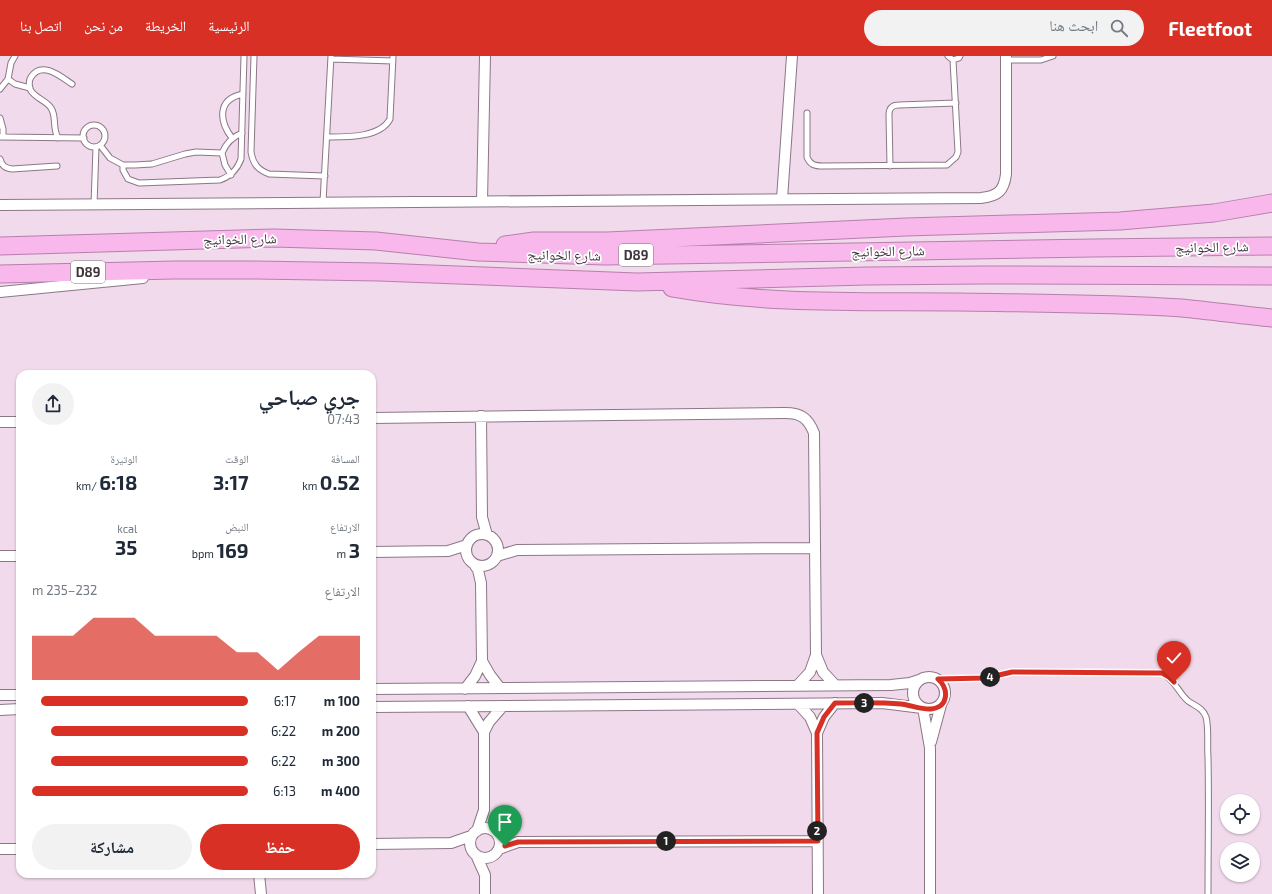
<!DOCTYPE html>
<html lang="ar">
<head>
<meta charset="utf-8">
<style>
  :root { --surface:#fff; --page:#f2f2f3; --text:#1f2937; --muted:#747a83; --accent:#d93025 }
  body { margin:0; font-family:"Exo 2","Noto Naskh Arabic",sans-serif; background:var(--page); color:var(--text); direction:rtl; height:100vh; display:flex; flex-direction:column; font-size:15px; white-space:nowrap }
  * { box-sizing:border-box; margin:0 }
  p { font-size:13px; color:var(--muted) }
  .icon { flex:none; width:22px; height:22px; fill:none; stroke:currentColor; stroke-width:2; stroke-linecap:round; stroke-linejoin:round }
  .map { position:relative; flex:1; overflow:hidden; direction:ltr }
  .drawer { position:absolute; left:16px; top:314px; width:360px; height:508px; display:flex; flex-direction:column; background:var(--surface); border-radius:12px; box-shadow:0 1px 3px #0004; direction:rtl }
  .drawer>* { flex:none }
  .buttons { position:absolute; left:1220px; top:738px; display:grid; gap:8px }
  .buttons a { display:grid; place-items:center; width:40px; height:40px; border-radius:50%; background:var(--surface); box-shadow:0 1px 3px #0004; font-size:20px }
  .pin { position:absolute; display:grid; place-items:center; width:34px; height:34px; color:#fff; margin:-41px -17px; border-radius:50% 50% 50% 0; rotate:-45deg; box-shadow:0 0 4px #0007 }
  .pin .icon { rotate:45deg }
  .km { position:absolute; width:20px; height:20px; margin:-10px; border-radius:50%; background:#222; color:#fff; font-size:11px; line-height:20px; text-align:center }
  .round { display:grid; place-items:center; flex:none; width:42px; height:42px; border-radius:21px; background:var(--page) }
  .overview { display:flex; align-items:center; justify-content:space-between; height:68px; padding:0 16px }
  h1 { font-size:22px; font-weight:700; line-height:30px }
  .stats { display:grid; grid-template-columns:repeat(3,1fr); gap:6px; height:68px; padding:4px 16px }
  .stats div { display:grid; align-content:center }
  .stats b { font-size:20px; font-weight:700 }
  .stats small { font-size:11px; font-weight:400 }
  .stats p { font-size:11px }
  .chart { height:112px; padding:8px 16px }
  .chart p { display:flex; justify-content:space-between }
  .chart svg { width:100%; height:72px; margin-top:4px; fill:var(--accent); opacity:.7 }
  .primary-button { display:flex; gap:8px; margin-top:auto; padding:8px 16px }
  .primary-button a { flex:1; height:46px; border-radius:24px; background:var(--accent); color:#fff; font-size:16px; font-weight:700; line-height:46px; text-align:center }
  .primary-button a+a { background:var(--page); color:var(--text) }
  ul { padding:0 16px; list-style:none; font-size:13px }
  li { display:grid; grid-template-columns:64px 48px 1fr; align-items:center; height:30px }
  li i { height:10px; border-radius:5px; background:var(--accent) }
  header { display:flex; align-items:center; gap:24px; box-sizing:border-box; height:56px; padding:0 20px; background:var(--accent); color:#fff }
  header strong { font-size:19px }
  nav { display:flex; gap:22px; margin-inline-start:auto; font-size:14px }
  .search { width:280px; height:36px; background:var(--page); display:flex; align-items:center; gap:10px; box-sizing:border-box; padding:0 14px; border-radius:22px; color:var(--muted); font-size:15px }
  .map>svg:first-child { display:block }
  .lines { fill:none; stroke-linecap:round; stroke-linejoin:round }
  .service-casing { stroke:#8c7787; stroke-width:7 }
  .minor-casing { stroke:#8c7787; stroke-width:12 }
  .trunk-casing { stroke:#b77fac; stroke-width:19 }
  .service { stroke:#fff; stroke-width:5 }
  .minor { stroke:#fff; stroke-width:10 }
  .trunk { stroke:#f8b8ec; stroke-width:17 }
  .route-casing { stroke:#fff; stroke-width:8 }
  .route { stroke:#d93025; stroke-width:5 }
  .labels { text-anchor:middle; stroke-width:3.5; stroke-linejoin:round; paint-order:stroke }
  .shield { fill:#fff; stroke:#797277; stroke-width:1 }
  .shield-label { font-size:13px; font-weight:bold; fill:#3f363d }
  .street-label { font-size:14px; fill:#3f363d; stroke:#fff }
</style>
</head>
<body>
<header>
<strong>Fleetfoot</strong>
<div class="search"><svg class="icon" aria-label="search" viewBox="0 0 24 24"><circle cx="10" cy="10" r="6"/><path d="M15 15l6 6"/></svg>ابحث هنا</div>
<nav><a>الرئيسية</a><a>الخريطة</a><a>من نحن</a><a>اتصل بنا</a></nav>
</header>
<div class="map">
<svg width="1272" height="838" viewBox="0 0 1272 838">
  <rect width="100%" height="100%" fill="#f1daeb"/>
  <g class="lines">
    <g class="service-casing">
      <path id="service" d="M254 0 251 96C253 108 258 114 269 118L325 120
        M948 0 953 4 959 2 960 0
        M331 3 393 5
        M1006 4H1041L1053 0
        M8 23 15 28 30 32
        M0 33 8 23 11 7 15 0
        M807 57V101C810 109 815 110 823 110L947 109 956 101 958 96 953 4
        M0 62 3 73V81
        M83 80a11 11 0 1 1 22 0a11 11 0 1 1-22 0Z
        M0 81 84 82
        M327 81C346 81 380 82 390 63L393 0
        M58 82C52 71 57 61 51 52 46 44 34 42 30 33 29 29 29 24 31 21 42 4 61 21 72 28
        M232 82C219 65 217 43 243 38
        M100 89 110 102 123 109H135L152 108 185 98 196 96 222 97
        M0 103C2 110 5 112 12 113L57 110
        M123 109V114L128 123 139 127 220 124C231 120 237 114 241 103L244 0
        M890 110 889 59C889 52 892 49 899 49L956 47
        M231 119 225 109 222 97C226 87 232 81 242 77
        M323 146 331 0
        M94 149 96 91
        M938 623 985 622 1012 616 1162 617C1176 625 1177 635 1188 645 1195 650 1203 652 1206 661 1209 672 1207 689 1208 701 1209 746 1208 792 1208 838"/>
    </g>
    <g class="minor-casing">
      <path id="minor" d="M782 143 792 0
        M482 145 485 0
        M0 149 981 142C998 140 1004 135 1006 118V0
        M0 236 143 222
        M481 360 482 461 487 479
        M372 362 785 357C801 357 808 362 814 377L816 599 810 616 798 629
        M0 366H20
        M466 494a16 16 0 1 1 32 0a16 16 0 1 1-32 0Z
        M372 496 448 495 467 489
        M0 500H20
        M497 500 517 494 815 492
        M816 599 823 616 835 629
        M482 605 490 619 500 632
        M913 637a16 16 0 1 1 32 0a16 16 0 1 1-32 0Z
        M372 633 891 629 910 627 919 624
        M465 633 475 620 482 605 481 527 478 514 474 508
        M0 639H20
        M798 648 810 661 817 677 818 838
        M468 650 484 676V754L477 775
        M372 651 882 647 922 652
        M923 652 930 692V838
        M0 654 20 653
        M484 676 489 666 503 650
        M817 677 824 661 835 647
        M931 686 941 649
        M470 787a15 15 0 1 1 30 0a15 15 0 1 1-30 0Z
        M372 788 451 787 471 780
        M0 793H20
        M499 793 518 786 817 785
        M477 801 485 819V838
        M259 818 261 838"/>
    </g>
    <g class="trunk-casing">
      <path id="trunk" d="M505 189 534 185H607L906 171 1120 165 1214 157 1272 147
        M0 190 274 182 376 185 478 196 604 200 1093 192 1272 190
        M0 218 175 214H255L379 216 637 226 867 220 983 219 1272 220
        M672 232C767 249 862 245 958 246 1033 247 1108 247 1182 252 1212 255 1242 259 1272 262"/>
    </g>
    <use href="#service" class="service"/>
    <use href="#minor" class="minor"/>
    <use href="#trunk" class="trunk"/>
  </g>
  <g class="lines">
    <g class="route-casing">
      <path id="route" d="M505 790 518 786 818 785 817 677 824 661 835 647C857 647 879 646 901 648 910 649 923 654 931 653 949 651 949 633 938 623L986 622 1012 616 1162 617 1169 621 1174 626"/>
    </g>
    <use href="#route" class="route"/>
  </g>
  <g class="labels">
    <g class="shield">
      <rect x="619" y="188" width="34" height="22" rx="3"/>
      <rect x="71" y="205" width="34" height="22" rx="3"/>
    </g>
    <g class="shield-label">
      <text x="636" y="204">D89</text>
      <text x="88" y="221">D89</text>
    </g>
    <g class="street-label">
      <text transform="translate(240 183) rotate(-1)" y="5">شارع الخوانيج</text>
      <text transform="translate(1212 191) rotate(-1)" y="5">شارع الخوانيج</text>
      <text transform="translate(888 195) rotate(-1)" y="5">شارع الخوانيج</text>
      <text transform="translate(564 199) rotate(1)" y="5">شارع الخوانيج</text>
    </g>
  </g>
</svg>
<div class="buttons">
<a><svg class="icon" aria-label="locate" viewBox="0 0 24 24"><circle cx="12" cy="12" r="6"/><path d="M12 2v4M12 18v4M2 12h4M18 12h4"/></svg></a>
<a><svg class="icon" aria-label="layers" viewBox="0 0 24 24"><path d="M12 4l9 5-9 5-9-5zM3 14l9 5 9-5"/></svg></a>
</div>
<div class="pin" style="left:505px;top:790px;background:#1e9e55"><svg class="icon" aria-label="arrive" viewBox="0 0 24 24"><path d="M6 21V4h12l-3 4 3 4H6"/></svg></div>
<div class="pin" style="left:1174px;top:626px;background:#d93025"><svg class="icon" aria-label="check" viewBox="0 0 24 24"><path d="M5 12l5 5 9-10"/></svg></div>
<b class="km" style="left:666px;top:785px">1</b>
<b class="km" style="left:817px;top:775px">2</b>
<b class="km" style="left:864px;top:647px">3</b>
<b class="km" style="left:990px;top:621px">4</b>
<section class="drawer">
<div class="overview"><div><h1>جري صباحي</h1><p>07:43</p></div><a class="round"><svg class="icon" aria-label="share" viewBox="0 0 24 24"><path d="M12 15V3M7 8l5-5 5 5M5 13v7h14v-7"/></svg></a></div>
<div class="stats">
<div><p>المسافة</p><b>0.52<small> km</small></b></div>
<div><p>الوقت</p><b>3:17</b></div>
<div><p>الوتيرة</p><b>6:18<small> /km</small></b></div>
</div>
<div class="stats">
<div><p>الارتفاع</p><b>3<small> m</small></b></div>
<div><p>النبض</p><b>169<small> bpm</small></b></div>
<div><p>kcal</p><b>35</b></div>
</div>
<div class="chart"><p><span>الارتفاع</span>232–235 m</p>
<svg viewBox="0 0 160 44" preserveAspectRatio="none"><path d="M0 44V17L10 17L20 17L30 6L40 6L50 6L60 17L70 17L80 17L90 17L100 27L110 27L120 38L130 27L140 17L150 17L160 17V44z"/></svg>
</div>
<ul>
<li><b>100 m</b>6:17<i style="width:96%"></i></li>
<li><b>200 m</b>6:22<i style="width:91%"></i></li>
<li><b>300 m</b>6:22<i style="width:91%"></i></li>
<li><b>400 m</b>6:13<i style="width:100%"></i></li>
</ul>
<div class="primary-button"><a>حفظ</a><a>مشاركة</a></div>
</section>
</div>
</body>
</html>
